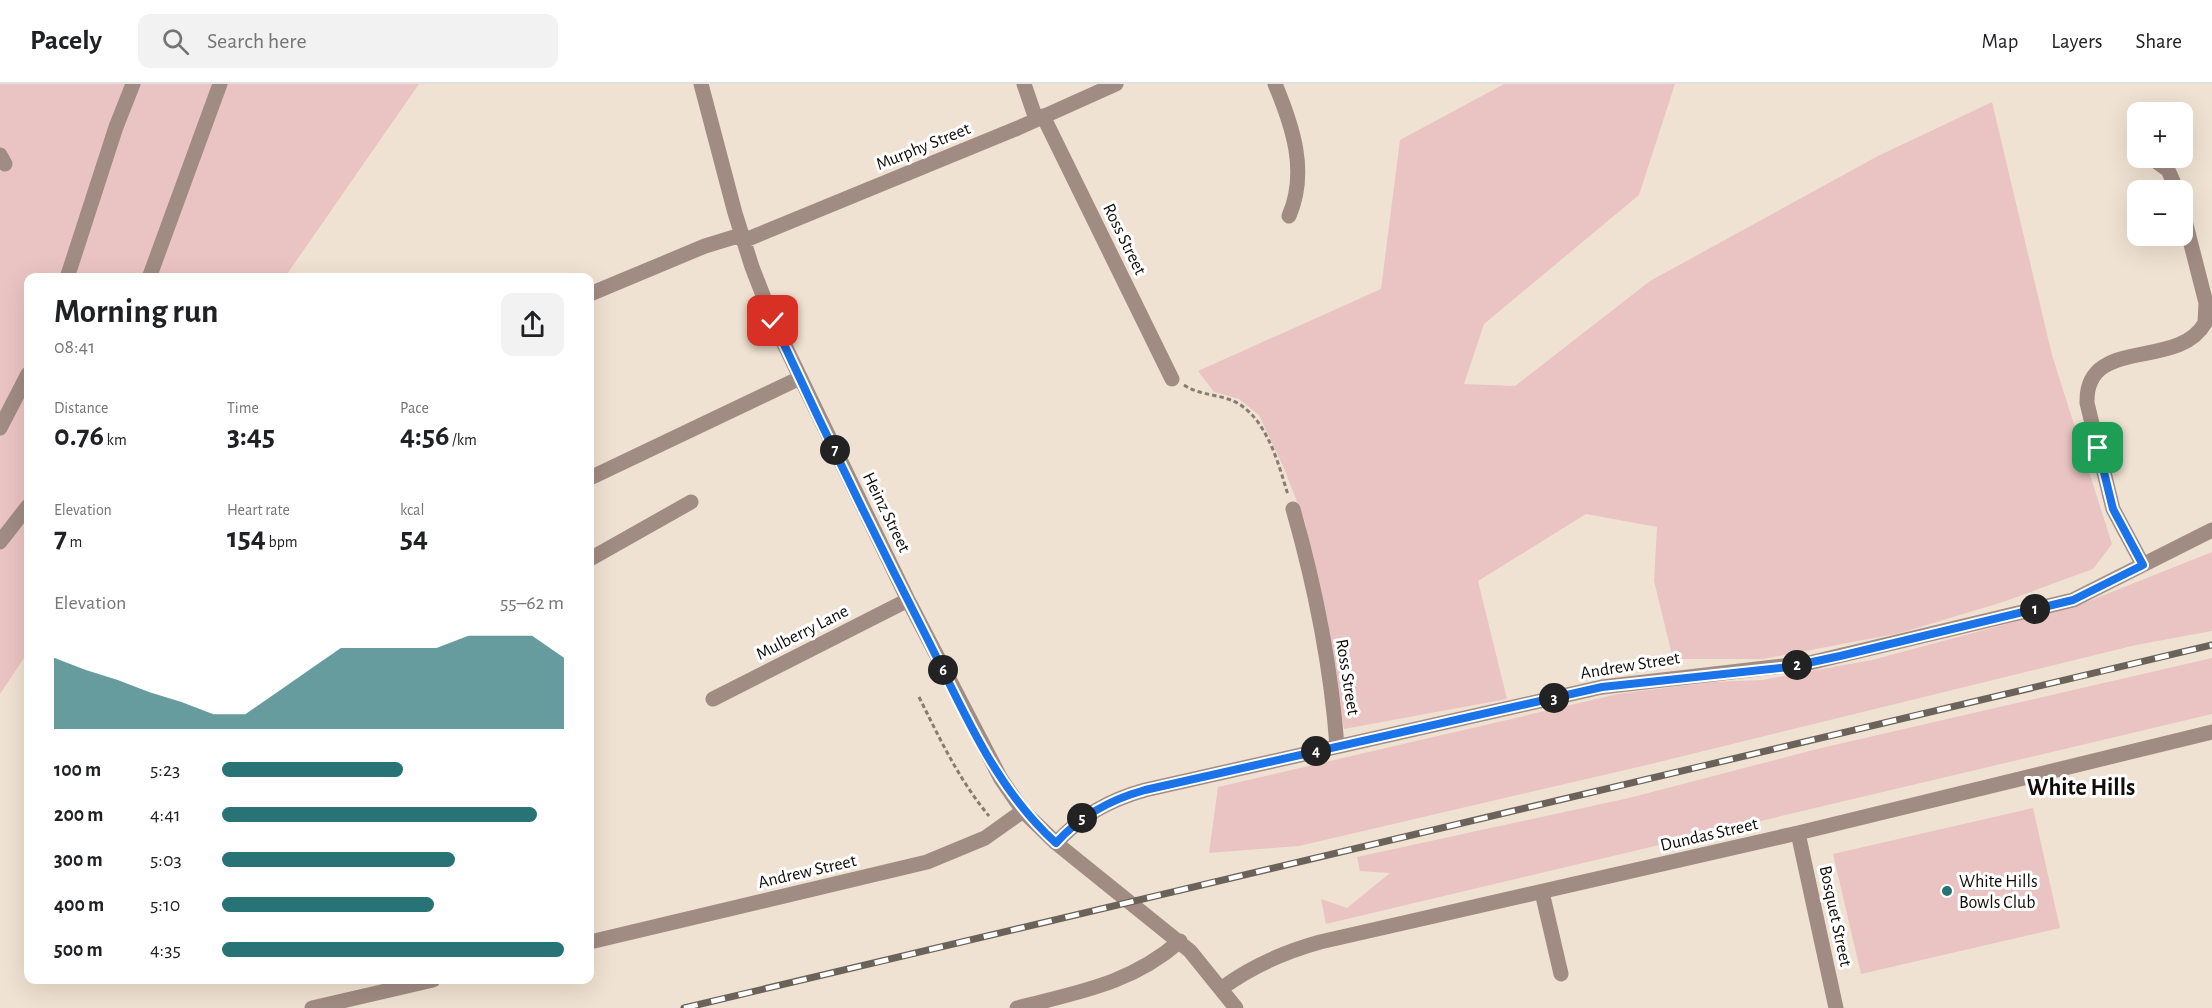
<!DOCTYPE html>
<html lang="en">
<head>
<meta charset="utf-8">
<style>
  :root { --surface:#fff; --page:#f2f2f2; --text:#202124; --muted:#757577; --line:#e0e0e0; --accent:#287376 }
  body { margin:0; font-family:"Alegreya Sans",sans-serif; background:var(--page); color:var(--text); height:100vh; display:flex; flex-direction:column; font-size:22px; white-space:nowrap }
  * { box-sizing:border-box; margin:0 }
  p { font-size:20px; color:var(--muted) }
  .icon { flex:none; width:33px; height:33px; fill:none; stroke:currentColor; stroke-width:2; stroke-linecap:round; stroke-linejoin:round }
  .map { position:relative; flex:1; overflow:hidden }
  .side { position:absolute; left:24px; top:189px; width:570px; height:711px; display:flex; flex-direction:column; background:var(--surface); border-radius:12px; box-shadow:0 6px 24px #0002 }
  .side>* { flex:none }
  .tools { position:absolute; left:2127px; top:18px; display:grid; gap:12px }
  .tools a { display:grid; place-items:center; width:66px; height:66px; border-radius:12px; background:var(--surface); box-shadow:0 6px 24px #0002; font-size:30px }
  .pin { position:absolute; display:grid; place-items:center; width:51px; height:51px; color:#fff; margin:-26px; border-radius:12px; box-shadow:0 3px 9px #0006 }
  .km { position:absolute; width:30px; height:30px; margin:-15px; border-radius:50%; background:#222; color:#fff; font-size:16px; line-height:30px; text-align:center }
  .round { display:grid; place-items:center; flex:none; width:63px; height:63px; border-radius:12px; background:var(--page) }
  .head { display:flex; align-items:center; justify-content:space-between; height:102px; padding:0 30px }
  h1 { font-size:33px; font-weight:600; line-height:45px }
  .metrics { display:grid; grid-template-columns:repeat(3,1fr); gap:9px; height:102px; padding:6px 30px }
  .metrics div { display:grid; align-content:center }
  .metrics b { font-size:30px; font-weight:600 }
  .metrics small { font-size:16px; font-weight:400 }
  .metrics p { font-size:16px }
  .chart { height:168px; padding:12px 30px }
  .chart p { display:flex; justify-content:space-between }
  .chart svg { width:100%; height:108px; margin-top:6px; fill:var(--accent); opacity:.7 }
  ul { padding:0 30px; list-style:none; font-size:20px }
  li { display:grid; grid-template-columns:96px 72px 1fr; align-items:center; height:45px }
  li i { height:15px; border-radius:8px; background:var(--accent) }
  header { display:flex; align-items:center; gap:36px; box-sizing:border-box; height:84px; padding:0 30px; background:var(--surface); border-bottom:2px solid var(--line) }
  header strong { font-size:28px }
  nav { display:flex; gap:33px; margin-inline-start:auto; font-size:21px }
  .search { width:420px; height:54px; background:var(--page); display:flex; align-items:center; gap:15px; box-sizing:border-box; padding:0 21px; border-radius:12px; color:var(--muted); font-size:22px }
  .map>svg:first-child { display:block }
  .green { fill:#eac4c3 }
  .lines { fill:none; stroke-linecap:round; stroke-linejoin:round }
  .path { stroke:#867c72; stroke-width:3; stroke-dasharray:4.5 3; stroke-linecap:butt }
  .minor { stroke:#a18c83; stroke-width:15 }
  .rail-casing { stroke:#6b635a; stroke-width:7 }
  .rail { stroke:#fff; stroke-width:4.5; stroke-dasharray:14; stroke-linecap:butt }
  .route-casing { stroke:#fff; stroke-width:12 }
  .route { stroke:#1a73e8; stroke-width:8 }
  .poi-dot { fill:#287376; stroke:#fff; stroke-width:2 }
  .labels { text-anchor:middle; stroke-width:6; stroke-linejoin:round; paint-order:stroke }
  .street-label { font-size:18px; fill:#100c07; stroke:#fff }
  .poi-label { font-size:18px; fill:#100c07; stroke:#fff; text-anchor:start }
  .district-label { font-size:24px; font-weight:bold; fill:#100c07; stroke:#fff }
</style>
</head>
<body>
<header>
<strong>Pacely</strong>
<div class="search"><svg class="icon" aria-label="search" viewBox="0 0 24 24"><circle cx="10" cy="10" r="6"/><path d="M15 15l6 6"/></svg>Search here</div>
<nav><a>Map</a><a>Layers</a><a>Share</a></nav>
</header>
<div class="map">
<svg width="2212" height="924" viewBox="0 0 2212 924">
  <rect width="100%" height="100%" fill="#f0e2d2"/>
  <path class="green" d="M0 0H419L285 193 28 194V568L0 610Z
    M1504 0H1675L1639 111 1484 240 1464 300 1515 302 1650 197 1878 72 1992 18 2052 271 2112 460 2093 485 2003 518 1900 549 1763 575H1673L1654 497 1657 443 1586 430 1478 497 1507 615 1344 645 1327 543 1305 438 1283 382 1259 331 1239 315 1214 308 1198 287 1381 205 1400 56Z
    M2212 468V547L2136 561 1651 680 1299 762 1209 769 1218 703 1618 610 1711 598 1762 596 1872 576 2084 519Z
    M2212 574V630L1326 840 1321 815 1347 824 1390 789 1360 787 1357 773 1629 714 1817 665Z
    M2033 724 2060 844 1861 890 1833 770Z"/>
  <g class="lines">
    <path class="path" d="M1184 301C1197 310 1213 310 1228 315 1265 327 1278 378 1288 411
      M919 613C940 655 959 696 989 732"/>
    <path class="minor" d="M701 0 735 129 752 183 773 237 908 516 1001 695 1023 727 1056 759 1190 867 1236 924
      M1024 0 1036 35
      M1275 0C1293 43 1308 88 1289 132
      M1043 32 1172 295
      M0 71 5 80
      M2154 76 2168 86 2177 106
      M743 157 1018 44 1116 0
      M67 194 116 43 133 0
      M149 194 220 0
      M590 210 705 162 741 151
      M0 344 28 290
      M590 394 800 294
      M1293 425C1315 502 1331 583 1337 662
      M0 458 28 422
      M590 475 691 418
      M2143 481 2113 425 2087 319C2085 251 2178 287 2205 239L2206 219 2182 125
      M713 615 908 516
      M1798 749 1836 924
      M1056 759C1081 732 1109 716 1145 706L1602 603 1809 579 2073 516 2212 446
      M1542 808 1561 890
      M590 858 927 778 985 754 1023 727
      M1222 904C1252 882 1284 868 1320 858L1798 749 2212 648
      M312 924 433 896
      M1017 924C1078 908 1131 900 1180 857"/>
    <g class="rail-casing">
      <path id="rail" d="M684 924 2212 561"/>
    </g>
    <use href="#rail" class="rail"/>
  </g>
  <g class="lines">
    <g class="route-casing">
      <path id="route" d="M773 237C822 343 873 448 926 552 963 625 994 703 1056 759 1080 732 1109 716 1145 706L1602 603 1789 583 1840 572 2073 516 2143 481 2113 425 2098 364"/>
    </g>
    <use href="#route" class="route"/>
  </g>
  <circle class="poi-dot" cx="1947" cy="807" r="6"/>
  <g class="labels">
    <g class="street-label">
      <text transform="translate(923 62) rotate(-22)" y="6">Murphy Street</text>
      <text transform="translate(1125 155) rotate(64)" y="6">Ross Street</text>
      <text transform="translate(887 428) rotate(64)" y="6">Heinz Street</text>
      <text transform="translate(802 548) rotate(-27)" y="6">Mulberry Lane</text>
      <text transform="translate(1630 581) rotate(-9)" y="6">Andrew Street</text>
      <text transform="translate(1348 593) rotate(81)" y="6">Ross Street</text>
      <text transform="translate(1709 750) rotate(-13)" y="6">Dundas Street</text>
      <text transform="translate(807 787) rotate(-13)" y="6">Andrew Street</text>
      <text transform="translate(1836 832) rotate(78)" y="6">Bosquet Street</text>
    </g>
    <g class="poi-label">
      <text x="1959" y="803">White Hills<tspan x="1959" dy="21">Bowls Club</tspan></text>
    </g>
    <g class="district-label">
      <text x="2081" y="711">White Hills</text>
    </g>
  </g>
</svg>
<div class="tools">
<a>+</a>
<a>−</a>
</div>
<div class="pin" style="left:2098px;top:364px;background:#1e9e55"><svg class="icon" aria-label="arrive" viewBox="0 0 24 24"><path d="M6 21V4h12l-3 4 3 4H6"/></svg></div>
<div class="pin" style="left:773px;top:237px;background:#d93025"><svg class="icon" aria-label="check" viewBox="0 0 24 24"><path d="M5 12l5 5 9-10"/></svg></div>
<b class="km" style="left:2035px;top:525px">1</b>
<b class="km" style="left:1797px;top:581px">2</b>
<b class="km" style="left:1554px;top:614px">3</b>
<b class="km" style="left:1316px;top:667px">4</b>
<b class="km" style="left:1082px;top:734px">5</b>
<b class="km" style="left:943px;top:586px">6</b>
<b class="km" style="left:835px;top:366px">7</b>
<section class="side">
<div class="head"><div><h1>Morning run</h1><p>08:41</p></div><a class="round"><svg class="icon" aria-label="share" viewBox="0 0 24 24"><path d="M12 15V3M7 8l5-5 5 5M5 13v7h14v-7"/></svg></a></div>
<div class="metrics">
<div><p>Distance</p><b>0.76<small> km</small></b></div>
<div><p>Time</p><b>3:45</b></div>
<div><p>Pace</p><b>4:56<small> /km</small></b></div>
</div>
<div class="metrics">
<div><p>Elevation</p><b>7<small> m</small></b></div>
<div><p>Heart rate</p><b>154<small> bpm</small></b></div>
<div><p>kcal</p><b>54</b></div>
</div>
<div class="chart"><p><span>Elevation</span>55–62 m</p>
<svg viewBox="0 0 160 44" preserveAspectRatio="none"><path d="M0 44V15L10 20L20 24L30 29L40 33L50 38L60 38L70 29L80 20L90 11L100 11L110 11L120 11L130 6L140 6L150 6L160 15V44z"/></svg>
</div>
<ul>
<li><b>100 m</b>5:23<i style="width:53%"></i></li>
<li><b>200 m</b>4:41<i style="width:92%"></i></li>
<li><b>300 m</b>5:03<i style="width:68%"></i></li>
<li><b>400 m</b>5:10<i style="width:62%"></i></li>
<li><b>500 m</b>4:35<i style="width:100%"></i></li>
</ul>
</section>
</div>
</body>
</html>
